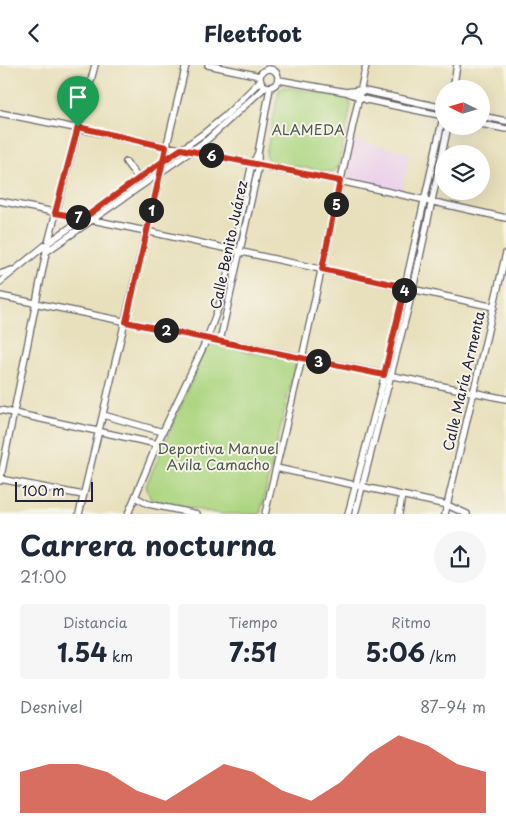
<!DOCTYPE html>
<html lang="es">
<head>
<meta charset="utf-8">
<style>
  :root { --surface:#fff; --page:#f6f6f7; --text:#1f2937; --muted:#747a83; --accent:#c8321e }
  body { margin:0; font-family:"Playpen Sans",sans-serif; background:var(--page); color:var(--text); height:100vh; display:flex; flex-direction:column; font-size:19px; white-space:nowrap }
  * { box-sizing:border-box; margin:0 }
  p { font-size:16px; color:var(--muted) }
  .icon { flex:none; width:28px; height:28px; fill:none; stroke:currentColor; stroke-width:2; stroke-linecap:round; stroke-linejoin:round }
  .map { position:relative; height:449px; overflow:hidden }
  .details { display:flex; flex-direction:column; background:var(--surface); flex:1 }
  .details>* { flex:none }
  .needle { width:32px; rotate:275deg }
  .fabs { position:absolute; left:435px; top:15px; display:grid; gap:10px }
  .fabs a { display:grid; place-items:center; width:55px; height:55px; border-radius:50%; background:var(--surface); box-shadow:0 5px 20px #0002; font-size:25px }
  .scale { position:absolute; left:15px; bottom:12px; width:78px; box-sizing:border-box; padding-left:5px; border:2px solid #22223b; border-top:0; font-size:14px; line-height:18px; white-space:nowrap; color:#22223b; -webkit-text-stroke:4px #f7f3e8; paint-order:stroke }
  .pin { position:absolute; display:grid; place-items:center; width:42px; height:42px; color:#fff; margin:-51px -21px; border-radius:50% 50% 50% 0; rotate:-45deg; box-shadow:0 0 5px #0007 }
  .pin .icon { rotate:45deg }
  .km { position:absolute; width:25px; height:25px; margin:-12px; border-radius:50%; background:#222; color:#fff; font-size:14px; line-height:25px; text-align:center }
  .round { display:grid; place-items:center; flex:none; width:52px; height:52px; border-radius:26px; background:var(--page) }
  .overview { display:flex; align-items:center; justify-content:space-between; height:85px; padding:0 20px }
  h1 { font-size:28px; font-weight:700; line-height:38px }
  .figures { display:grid; grid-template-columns:repeat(3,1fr); gap:8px; height:85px; padding:5px 20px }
  .figures div { display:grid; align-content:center; border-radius:5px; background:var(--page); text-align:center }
  .figures b { font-size:25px; font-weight:700 }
  .figures small { font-size:14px; font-weight:400 }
  .figures p { font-size:14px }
  .chart { height:140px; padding:10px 20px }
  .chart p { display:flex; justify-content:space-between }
  .chart svg { width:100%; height:90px; margin-top:5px; fill:var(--accent); opacity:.7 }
  header { display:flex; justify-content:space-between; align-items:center; height:65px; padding:0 20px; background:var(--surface); font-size:22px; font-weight:700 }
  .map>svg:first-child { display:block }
  .built { fill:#ebd1eb }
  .green { fill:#acd580; stroke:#677c5e }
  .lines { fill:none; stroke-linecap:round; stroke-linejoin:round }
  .minor-casing { stroke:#676468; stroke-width:8 }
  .minor { stroke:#fff; stroke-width:5.5 }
  .route-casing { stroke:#fff; stroke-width:10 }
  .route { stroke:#c8321e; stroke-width:6 }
  .labels { text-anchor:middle; stroke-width:4; stroke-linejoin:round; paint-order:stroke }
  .park-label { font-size:14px; fill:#4b5850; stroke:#f7f3e8 }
  .street-label { font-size:14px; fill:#22223b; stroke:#f7f3e8 }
</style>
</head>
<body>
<header><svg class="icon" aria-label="back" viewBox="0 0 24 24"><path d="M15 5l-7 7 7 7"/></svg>Fleetfoot<svg class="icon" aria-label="person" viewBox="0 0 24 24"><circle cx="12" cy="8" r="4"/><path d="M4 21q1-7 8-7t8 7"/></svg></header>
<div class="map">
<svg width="506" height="449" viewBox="0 0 506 449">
  <rect width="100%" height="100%" fill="#f7f3e8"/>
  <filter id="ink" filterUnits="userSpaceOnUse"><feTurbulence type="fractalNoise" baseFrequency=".02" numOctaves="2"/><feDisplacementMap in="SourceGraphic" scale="10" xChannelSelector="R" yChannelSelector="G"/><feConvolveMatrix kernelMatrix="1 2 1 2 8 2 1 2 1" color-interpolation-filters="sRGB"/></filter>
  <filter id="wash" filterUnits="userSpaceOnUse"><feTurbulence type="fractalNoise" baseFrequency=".0096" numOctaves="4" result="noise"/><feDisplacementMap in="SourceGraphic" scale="20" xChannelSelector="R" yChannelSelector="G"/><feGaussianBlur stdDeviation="1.12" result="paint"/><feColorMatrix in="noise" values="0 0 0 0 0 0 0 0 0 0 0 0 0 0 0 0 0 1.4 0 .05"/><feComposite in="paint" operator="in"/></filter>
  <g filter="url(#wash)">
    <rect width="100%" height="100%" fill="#e8e0bc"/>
    <path class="built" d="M354 75 410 88 401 126 345 114Z"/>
    <path class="green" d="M284 22 348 33 351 40 338 103 332 107 269 97 266 90 279 25Z
      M208 278 296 297 260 449H220L151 435 146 421Z"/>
  </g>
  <g filter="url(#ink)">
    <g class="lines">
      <g class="minor-casing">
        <path id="minor" d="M208 0 260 11
          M260 13a9 9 0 1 1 18 0a9 9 0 1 1-18 0Z
          M279 15 346 27 367 35 444 51
          M453 24 457 0
          M346 27 360 25 444 43
          M0 48 340 116 506 153
          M481 51 506 56
          M481 59 506 64
          M126 97 138 113
          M0 136 146 166 494 242
          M46 187 207 75 265 22
          M0 209 12 205
          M0 217 48 178 203 69 226 50 260 16
          M0 231 506 334
          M220 276 258 104V88L270 23
          M0 345 157 379
          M103 350 163 367
          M276 403 447 440 467 449
          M0 414 83 430
          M0 416 48 178 95 0
          M135 432 148 439 197 449
          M79 449 186 0
          M128 449 157 379 207 274 223 229 251 103 258 88
          M265 449 302 293 366 0
          M348 449 385 310 444 48
          M355 449 413 224 448 61
          M399 449 402 430
          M445 449 506 188"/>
      </g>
      <use href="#minor" class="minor"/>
    </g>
  </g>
  <g class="lines" filter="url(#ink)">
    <g class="route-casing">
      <path id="route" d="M78 62 166 82 163 96 126 257 384 310 405 222 322 204 340 116 181 84C148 106 116 130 84 153L55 148 78 62"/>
    </g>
    <use href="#route" class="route"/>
  </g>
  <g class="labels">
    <g class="park-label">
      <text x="308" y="70">ALAMEDA</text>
      <text x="218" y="389">Deportiva Manuel<tspan x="218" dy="16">Avila Camacho</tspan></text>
    </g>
    <g class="street-label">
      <text transform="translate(229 180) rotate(-78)" y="5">Calle Benito Juárez</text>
      <text transform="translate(464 316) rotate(-77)" y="5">Calle María Armenta</text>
    </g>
  </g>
</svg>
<div class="fabs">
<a><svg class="needle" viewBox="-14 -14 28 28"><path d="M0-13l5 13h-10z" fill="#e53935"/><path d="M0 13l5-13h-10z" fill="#747a83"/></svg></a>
<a><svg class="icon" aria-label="layers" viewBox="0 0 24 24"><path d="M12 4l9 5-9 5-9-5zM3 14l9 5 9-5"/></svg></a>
</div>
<div class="scale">100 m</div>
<div class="pin" style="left:78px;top:62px;background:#1e9e55"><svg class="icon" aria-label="arrive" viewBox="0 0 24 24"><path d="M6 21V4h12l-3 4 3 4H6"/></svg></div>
<b class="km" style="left:151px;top:145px">1</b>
<b class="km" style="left:166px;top:265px">2</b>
<b class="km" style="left:318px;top:296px">3</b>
<b class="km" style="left:404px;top:225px">4</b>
<b class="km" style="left:336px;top:139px">5</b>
<b class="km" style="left:211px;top:90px">6</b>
<b class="km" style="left:78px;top:152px">7</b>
</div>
<section class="details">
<div class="overview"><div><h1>Carrera nocturna</h1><p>21:00</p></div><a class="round"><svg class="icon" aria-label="share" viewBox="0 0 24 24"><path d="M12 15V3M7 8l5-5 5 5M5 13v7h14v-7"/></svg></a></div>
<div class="figures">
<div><p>Distancia</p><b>1.54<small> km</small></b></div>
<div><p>Tiempo</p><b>7:51</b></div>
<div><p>Ritmo</p><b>5:06<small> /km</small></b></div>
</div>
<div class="chart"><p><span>Desnivel</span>87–94 m</p>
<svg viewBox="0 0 160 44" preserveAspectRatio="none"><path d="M0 44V24L10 20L20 20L30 24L40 33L50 38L60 29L70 20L80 24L90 33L100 38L110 29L120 15L130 6L140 11L150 20L160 24V44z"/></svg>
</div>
</section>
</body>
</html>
